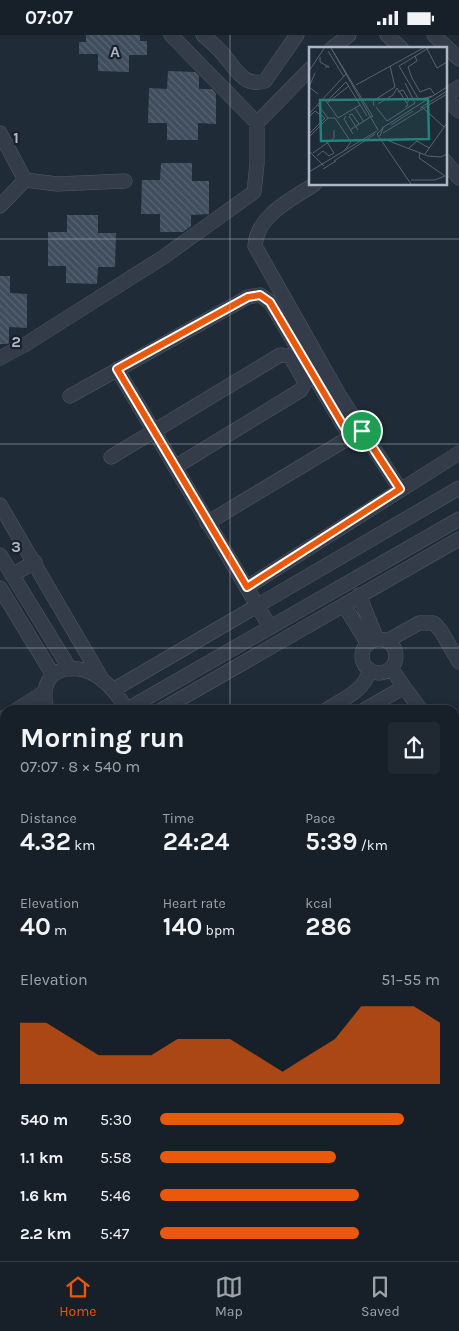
<!DOCTYPE html>
<html lang="en">
<head>
<meta charset="utf-8">
<style>
  :root { --surface:#172029; --page:#202831; --text:#f1f3f6; --muted:#9ea3a8; --line:#363e46; --accent:#ea580c }
  body { margin:0; font-family:Karla,sans-serif; background:var(--page); color:var(--text); height:100vh; display:flex; flex-direction:column; font-size:19px; white-space:nowrap }
  * { box-sizing:border-box; margin:0 }
  p { font-size:16px; color:var(--muted) }
  .icon { flex:none; width:28px; height:28px; fill:none; stroke:currentColor; stroke-width:2; stroke-linecap:round; stroke-linejoin:round }
  .map { position:relative; flex:1; overflow:hidden }
  .panel { position:absolute; left:0px; top:670px; width:460px; height:556px; display:flex; flex-direction:column; background:var(--surface); border-radius:15px 15px 0 0; box-shadow:0 2px 12px #0003,0 0 0 1px var(--line) }
  .panel>* { flex:none }
  .pin { position:absolute; display:grid; place-items:center; width:42px; height:42px; color:#fff; margin:-21px; border:2px solid #fff; border-radius:50%; box-shadow:0 1px 5px #0007 }
  .round { display:grid; place-items:center; flex:none; width:52px; height:52px; border-radius:5px; background:var(--page) }
  .head { display:flex; align-items:center; justify-content:space-between; height:85px; padding:0 20px }
  h1 { font-size:28px; font-weight:700; line-height:38px }
  .figures { display:grid; grid-template-columns:repeat(3,1fr); gap:8px; height:85px; padding:5px 20px }
  .figures div { display:grid; align-content:center }
  .figures b { font-size:25px; font-weight:700 }
  .figures small { font-size:14px; font-weight:400 }
  .figures p { font-size:14px }
  .chart { height:140px; padding:10px 20px }
  .chart p { display:flex; justify-content:space-between }
  .chart svg { width:100%; height:90px; margin-top:5px; fill:var(--accent); opacity:.7 }
  ul { padding:0 20px; list-style:none; font-size:16px }
  li { display:grid; grid-template-columns:80px 60px 1fr; align-items:center; height:38px }
  li i { height:12px; border-radius:6px; background:var(--accent) }
  .status { display:flex; justify-content:space-between; align-items:center; height:35px; padding:0 25px; background:var(--surface); direction:ltr }
  .status svg { height:14px; fill:currentColor }
  .tab-bar { display:flex; justify-content:space-around; align-items:center; height:70px; border-top:1px solid var(--line); background:var(--surface); font-size:14px; color:var(--muted) }
  .tab-bar a { display:grid; justify-items:center; gap:2px }
  .tab-bar .active { color:var(--accent) }
  .map>svg:first-child { display:block }
  .building { fill:url(#building-back-hatch) }
  .lines { fill:none; stroke-linecap:round; stroke-linejoin:round }
  .minor-casing { stroke:#505a66; stroke-width:15 }
  .minor { stroke:#333c48; stroke-width:14 }
  .route-casing { stroke:#fff; stroke-width:10 }
  .route { stroke:#ea580c; stroke-width:6 }
  .grid { fill:none; stroke:#adb7c5; stroke-width:1; stroke-opacity:0.55 }
  .inset-road { fill:none; stroke:#586370; stroke-width:1 }
  .view { fill:#27807b; fill-opacity:0.15; stroke:#27807b; stroke-width:2.5 }
  .inset-edge { fill:none; stroke:#adb7c5; stroke-width:2.5 }
  .grid-label { font-size:16px; text-anchor:middle; font-weight:bold; fill:#adb7c5; stroke:#18212c; stroke-width:4.5; stroke-linejoin:round; paint-order:stroke }
</style>
</head>
<body>
<div class="status"><b>07:07</b><svg viewBox="0 0 49 12"><path d="M0 12V9h3v3zM5 12V6h3v6zM10 12V3h3v9zM15 12V0h3v12zM26 1h20v11H26zM47 4h2v5h-2z"/></svg></div>
<div class="map">
<svg width="459" height="1226" viewBox="0 0 459 1226">
  <defs>
    <pattern id="building-back-hatch" width="6" height="6" patternUnits="userSpaceOnUse" patternTransform="scale(1.25)"><rect width="6" height="6" fill="#404d5d"/><path d="M-1 5l2 2M0 0l6 6M5-1l2 2" fill="none" stroke="#596473"/></pattern>
  </defs>
  <rect width="100%" height="100%" fill="#1f2b37"/>
  <path class="building" d="M86 0H140V6H147V20H129V37L98 36V19H79V7H86Z
    M168 36 195 37 199 41V54H212L216 59V89L198 88V105H167V88H148L149 53 167 54Z
    M161 128H192V146H209V179L191 180V191L183 197H160V179H141L142 145H160Z
    M67 180H98V198H116L115 232H98L97 249 66 248V231H48V197H67Z
    M0 241H10V258L27 259V293L9 292V308L7 309H0Z"/>
  <g class="lines">
    <g class="minor-casing">
      <path id="minor" d="M203 0C210 6 217 12 223 19 235 33 244 53 265 46L297 0
        M387 0 402 14
        M434 0 459 24
        M331 14 349 0
        M445 61 459 52
        M445 63 459 76
        M257 88 310 34
        M0 98 25 145 57 149 125 146
        M445 126 459 143
        M315 149C292 164 257 180 255 211L338 358 400 454
        M0 171 25 145
        M0 323 26 309 162 223 254 157 257 129V88L171 0
        M117 334 270 592
        M70 361 248 262 260 260 270 267 350 402
        M111 422 280 320 290 321 305 347 301 355 175 432
        M0 470 103 646
        M207 488 357 398
        M0 520 70 634
        M12 540 35 527
        M247 552 459 418
        M0 553 53 640
        M359 560 377 604
        M344 570 368 609
        M362 621a17 17 0 1 1 34 0a17 17 0 1 1-34 0Z
        M387 606 419 588H434L441 596 459 627
        M404 652 421 675
        M113 655 459 453
        M16 675 43 658
        M47 675C39 647 54 628 84 635 102 640 119 659 126 675
        M126 675 459 484
        M161 675 459 504
        M326 675C343 664 364 656 370 635
        M364 675 404 652 391 633
        M0 685 5 682
        M0 703 5 700
        M455 723 459 732
        M0 726 5 723
        M455 765 459 766
        M455 958 459 956
        M455 1014 459 1013
        M455 1071 459 1069
        M455 1116 459 1113
        M455 1156 459 1164
        M378 1221 381 1226
        M408 1221 411 1226
        M425 1221 428 1226
        M452 1221 455 1226
        M283 1226 287 1221"/>
    </g>
    <use href="#minor" class="minor"/>
  </g>
  <g class="lines">
    <g class="route-casing">
      <path id="route" d="M260 260 270 267 350 402 362 396 400 454 247 552 117 334 248 262Z"/>
    </g>
    <use href="#route" class="route"/>
  </g>
  <path class="grid" d="M230 0V675M0 204H459M0 409H459M0 613H459M0 817H5M455 817H459M0 1022H5M455 1022H459M230 1221V1226"/>
  <g transform="translate(309 12)">
    <rect width="138" height="138" fill="#1f2b37"/>
    <path class="inset-road" d="M121 0 90 19 110 53 123 49M22 1 69 83M22 1 64 70M118 2 128 21 138 15M19 4 35 30M106 9 108 14 99 20 103 31 111 45 121 41 126 48M11 10V15L20 20H16M0 24 16 0M6 26 0 40 9 47M47 38 116 0M88 41 99 58 96 60M89 45 94 43 100 53 98 56M17 54 29 71 51 58M17 55 37 35 58 69M18 56 40 39M69 57 84 48 88 41M9 58 19 71M65 59 64 54 86 40 81 19M67 60 78 74 106 56 96 36M113 60 135 80M46 61 55 75M111 61 138 44M0 67 37 27M40 68 43 67 50 77M37 69 35 72 44 87M40 69 49 83M0 70 6 64 16 71 0 87M82 78 104 64M73 81 138 40M41 83 63 69M74 86 138 47M1 89 19 71H26L42 95 35 104M71 89 74 81 68 87 102 137M75 92 119 109 132 110 138 107M100 101 108 94 120 101M0 104 15 119M4 106 25 91V83M116 107 138 76M8 109 14 104 20 109 25 106 18 95M25 114 66 87M14 122 27 114M0 125 68 84M102 133H126L136 129 110 111 111 106"/>
    <path class="view" d="M119 52 120 92 12 94 11 53Z"/>
    <rect width="138" height="138" class="inset-edge"/>
  </g>
  <g class="grid-label">
    <text x="115" y="22">A</text>
    <text x="16" y="108">1</text>
    <text x="16" y="312">2</text>
    <text x="16" y="517">3</text>
  </g>
</svg>
<div class="pin" style="left:362px;top:396px;background:#1e9e55"><svg class="icon" aria-label="arrive" viewBox="0 0 24 24"><path d="M6 21V4h12l-3 4 3 4H6"/></svg></div>
<section class="panel">
<div class="head"><div><h1>Morning run</h1><p>07:07 · 8 × 540 m</p></div><a class="round"><svg class="icon" aria-label="share" viewBox="0 0 24 24"><path d="M12 15V3M7 8l5-5 5 5M5 13v7h14v-7"/></svg></a></div>
<div class="figures">
<div><p>Distance</p><b>4.32<small> km</small></b></div>
<div><p>Time</p><b>24:24</b></div>
<div><p>Pace</p><b>5:39<small> /km</small></b></div>
</div>
<div class="figures">
<div><p>Elevation</p><b>40<small> m</small></b></div>
<div><p>Heart rate</p><b>140<small> bpm</small></b></div>
<div><p>kcal</p><b>286</b></div>
</div>
<div class="chart"><p><span>Elevation</span>51–55 m</p>
<svg viewBox="0 0 160 44" preserveAspectRatio="none"><path d="M0 44V14L10 14L20 22L30 30L40 30L50 30L60 22L70 22L80 22L90 30L100 38L110 30L120 22L130 6L140 6L150 6L160 14V44z"/></svg>
</div>
<ul>
<li><b>540 m</b>5:30<i style="width:87%"></i></li>
<li><b>1.1 km</b>5:58<i style="width:63%"></i></li>
<li><b>1.6 km</b>5:46<i style="width:71%"></i></li>
<li><b>2.2 km</b>5:47<i style="width:71%"></i></li>
</ul>
</section>
</div>
<nav class="tab-bar">
<a class="active"><svg class="icon" aria-label="home" viewBox="0 0 24 24"><path d="M3 11l9-7 9 7M6 9v11h12V9"/></svg>Home</a>
<a><svg class="icon" aria-label="map" viewBox="0 0 24 24"><path d="M3 6l6-2 6 2 6-2v14l-6 2-6-2-6 2zM9 4v14M15 6v14"/></svg>Map</a>
<a><svg class="icon" aria-label="saved" viewBox="0 0 24 24"><path d="M7 4h10v16l-5-4-5 4z"/></svg>Saved</a>
</nav>
</body>
</html>
